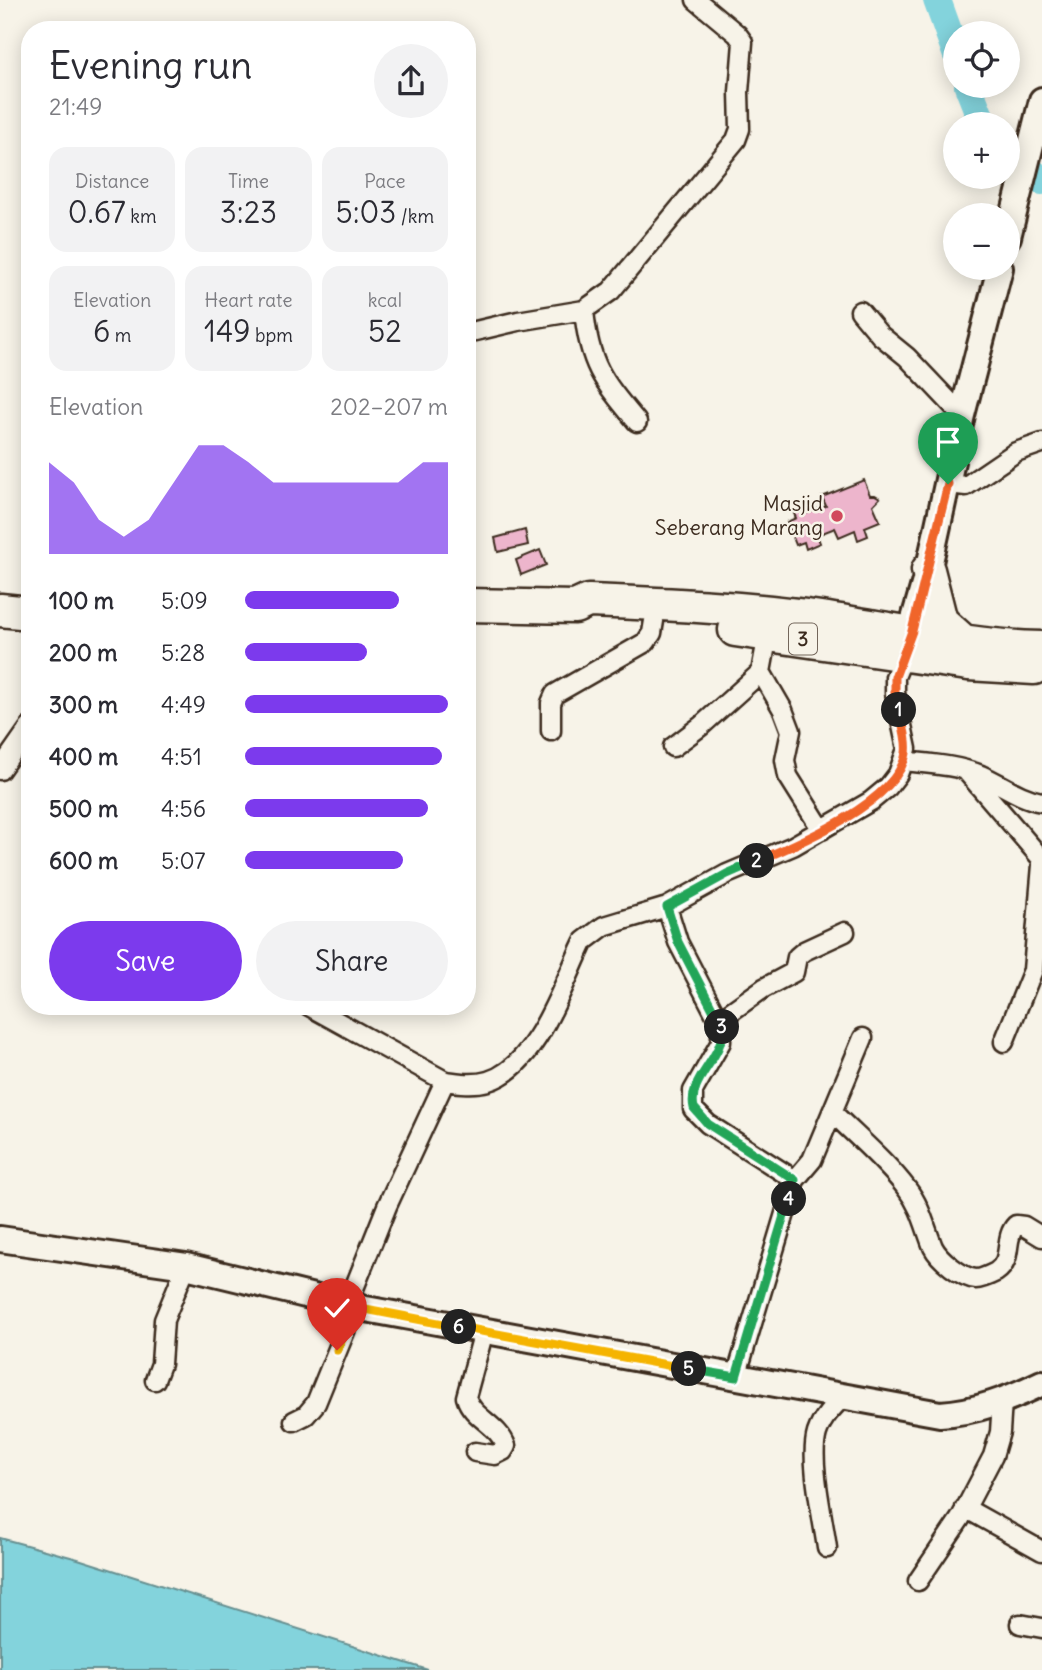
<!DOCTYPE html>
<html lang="en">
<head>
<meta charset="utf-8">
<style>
  :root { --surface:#fff; --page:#f2f2f3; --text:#2b2b33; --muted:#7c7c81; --accent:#7c3aed }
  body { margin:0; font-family:Delius,sans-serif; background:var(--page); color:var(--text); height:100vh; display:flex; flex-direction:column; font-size:26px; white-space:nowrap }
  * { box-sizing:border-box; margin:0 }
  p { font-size:23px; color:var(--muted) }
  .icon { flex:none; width:38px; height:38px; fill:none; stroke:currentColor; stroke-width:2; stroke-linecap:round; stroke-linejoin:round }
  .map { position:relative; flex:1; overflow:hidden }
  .drawer { position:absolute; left:21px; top:21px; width:455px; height:994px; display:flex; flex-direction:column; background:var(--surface); border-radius:28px; box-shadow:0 4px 18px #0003 }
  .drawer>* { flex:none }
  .tools { position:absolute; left:943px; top:21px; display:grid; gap:14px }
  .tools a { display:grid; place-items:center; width:77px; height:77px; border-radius:50%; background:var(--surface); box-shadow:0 4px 18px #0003; font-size:35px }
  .pin { position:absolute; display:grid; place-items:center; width:60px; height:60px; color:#fff; margin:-72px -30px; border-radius:50% 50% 50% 0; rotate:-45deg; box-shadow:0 0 7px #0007 }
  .pin .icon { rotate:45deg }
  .km { position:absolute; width:35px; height:35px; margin:-18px; border-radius:50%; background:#222; color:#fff; font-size:19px; line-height:35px; text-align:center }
  .round { display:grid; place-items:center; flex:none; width:74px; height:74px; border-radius:37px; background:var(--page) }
  .overview { display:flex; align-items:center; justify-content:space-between; height:119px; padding:0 28px }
  h1 { font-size:38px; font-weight:600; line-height:52px }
  .metrics { display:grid; grid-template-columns:repeat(3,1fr); gap:10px; height:119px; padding:7px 28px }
  .metrics div { display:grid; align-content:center; border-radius:18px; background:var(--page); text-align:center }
  .metrics b { font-size:30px; font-weight:600 }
  .metrics small { font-size:19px; font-weight:400 }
  .metrics p { font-size:19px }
  .chart { height:196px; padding:14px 28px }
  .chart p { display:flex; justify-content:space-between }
  .chart svg { width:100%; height:126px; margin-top:7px; fill:var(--accent); opacity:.7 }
  .action { display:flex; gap:14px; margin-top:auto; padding:14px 28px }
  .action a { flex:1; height:80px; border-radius:42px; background:var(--accent); color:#fff; font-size:28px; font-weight:600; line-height:80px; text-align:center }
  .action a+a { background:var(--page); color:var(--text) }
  ul { padding:0 28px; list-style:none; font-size:23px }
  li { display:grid; grid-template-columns:112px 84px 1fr; align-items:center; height:52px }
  li i { height:18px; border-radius:9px; background:var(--accent) }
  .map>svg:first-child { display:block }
  .water { fill:#83d3dc; stroke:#668f90; stroke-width:2 }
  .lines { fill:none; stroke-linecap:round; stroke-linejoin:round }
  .river { stroke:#83d3dc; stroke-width:28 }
  .building { fill:#edb5cc; stroke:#3b2a1e; stroke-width:2 }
  .street-casing { stroke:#3b2a1e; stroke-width:23 }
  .secondary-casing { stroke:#3b2a1e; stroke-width:30 }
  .highway-casing { stroke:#3b2a1e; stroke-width:37 }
  .street { stroke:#f7f3e8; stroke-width:18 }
  .secondary { stroke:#f7f3e8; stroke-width:24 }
  .highway { stroke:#f7f3e8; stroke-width:32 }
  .split-1-casing { stroke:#fff; stroke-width:14 }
  .split-2-casing { stroke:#fff; stroke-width:14 }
  .split-3-casing { stroke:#fff; stroke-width:14 }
  .split-4-casing { stroke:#fff; stroke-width:14 }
  .split-5-casing { stroke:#fff; stroke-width:14 }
  .split-6-casing { stroke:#fff; stroke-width:14 }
  .split-7-casing { stroke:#fff; stroke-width:14 }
  .split-1 { stroke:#f0652b; stroke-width:9 }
  .split-2 { stroke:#f0652b; stroke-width:9 }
  .split-3 { stroke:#22a559; stroke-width:9 }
  .split-4 { stroke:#22a559; stroke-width:9 }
  .split-5 { stroke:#22a559; stroke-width:9 }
  .split-6 { stroke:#f5b400; stroke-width:9 }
  .split-7 { stroke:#f5b400; stroke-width:9 }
  .poi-dot { fill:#d1495b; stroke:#f7f3e8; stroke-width:2.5 }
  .labels { text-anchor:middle; stroke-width:5; stroke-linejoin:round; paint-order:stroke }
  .shield { fill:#f7f3e8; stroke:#73665b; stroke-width:2 }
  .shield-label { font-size:19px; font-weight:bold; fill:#3b2a1e }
  .poi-label { font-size:21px; fill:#3b2a1e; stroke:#f7f3e8; text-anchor:end }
</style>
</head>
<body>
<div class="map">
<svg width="1042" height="1670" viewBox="0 0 1042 1670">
  <rect width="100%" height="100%" fill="#f7f3e8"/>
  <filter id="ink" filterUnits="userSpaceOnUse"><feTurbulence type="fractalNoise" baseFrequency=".0143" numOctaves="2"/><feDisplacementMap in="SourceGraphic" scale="14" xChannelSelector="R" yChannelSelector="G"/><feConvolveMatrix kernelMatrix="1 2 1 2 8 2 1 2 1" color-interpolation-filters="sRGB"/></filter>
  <g filter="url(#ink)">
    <path class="water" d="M0 1538 78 1559 428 1670H0Z"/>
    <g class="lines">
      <path class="river" d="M937 0 956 53
        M968 86 983 124
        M1008 150 1042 181"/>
    </g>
    <path class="building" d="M864 480 870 495H875L880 498 873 505 880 521 865 527 868 536 858 540 855 530 839 537 835 528 817 535 820 543 806 549 804 542 796 545 787 522 796 518 792 509 804 504 808 513 826 506 822 497Z
      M525 530 528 545 498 552 495 538Z
      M540 550 546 565 521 575 516 560Z"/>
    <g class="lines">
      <g class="street-casing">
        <path id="street" d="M584 310C589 365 603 381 637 422
          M860 311 880 335 907 357 962 415
          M467 333 518 321 584 310 611 291 736 140 740 129 739 92 743 42 737 34 696 0
          M948 484 966 486 1016 452 1042 443
          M768 634 761 672 783 710 791 731 785 760 788 776 822 830
          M551 731V703L555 694 646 642 652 633 654 621
          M673 747 701 726 761 672
          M904 761C930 764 956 765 981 775 1002 784 1019 798 1042 802
          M0 770 30 727
          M967 772 1040 857 1042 862
          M667 907 678 942 721 1025V1042L693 1091V1109L708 1124 795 1180 736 1377
          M309 1006 445 1081C459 1083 474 1085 488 1081 538 1066 563 983 584 941L604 926 667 907 727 874 793 846 871 801 888 787 898 774 907 749 895 693V677L904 655
          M719 1020 764 988 794 972 797 957 804 951 845 932
          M1004 1042 1033 970 1042 865
          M832 1112C857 1137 886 1161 907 1189 921 1207 925 1227 933 1247 939 1259 962 1278 976 1279 982 1279 990 1275 996 1272 1014 1260 1003 1238 1016 1225L1024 1226 1042 1237
          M795 1180 812 1160 863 1038
          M347 1306 387 1206 445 1081
          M155 1380 161 1364 164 1320 186 1266
          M294 1421 306 1415 316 1403 355 1307
          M475 1452 495 1455 503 1451 506 1446C498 1424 472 1418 466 1397L484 1331
          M965 1508 1042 1551
          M827 1548C823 1518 809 1460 817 1433 822 1418 833 1407 843 1397
          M918 1581 960 1519 993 1456 1000 1432 1002 1401
          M1020 1624 1042 1628"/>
      </g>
      <g class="secondary-casing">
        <path id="secondary" d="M1008 237 1042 100
          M906 647 929 567 962 415 1000 268
          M0 1239 186 1266 355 1307 940 1414C977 1412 1009 1399 1042 1383"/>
      </g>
      <g class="highway-casing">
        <path id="highway" d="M928 570 941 621 961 639
          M467 605 575 607 588 601C665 604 743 607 821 618 892 628 971 647 1042 648
          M0 610 30 613
          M735 630 968 664 1034 668"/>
      </g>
      <use href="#street" class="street"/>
      <use href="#secondary" class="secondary"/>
      <use href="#highway" class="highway"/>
    </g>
  </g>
  <g class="lines" filter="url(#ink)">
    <g class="split-1-casing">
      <path id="split-1" d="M899 710 895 693V677L912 631 948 484"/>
    </g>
    <g class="split-2-casing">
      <path id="split-2" d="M757 861C800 843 898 802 906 753 908 739 902 723 899 710"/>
    </g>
    <g class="split-3-casing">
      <path id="split-3" d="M722 1027 678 942 667 907 727 874 757 861"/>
    </g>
    <g class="split-4-casing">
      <path id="split-4" d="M722 1027C725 1058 687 1078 694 1108L708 1124 795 1180 789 1199"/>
    </g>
    <g class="split-5-casing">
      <path id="split-5" d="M689 1369 736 1377 789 1199"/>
    </g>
    <g class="split-6-casing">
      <path id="split-6" d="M459 1327 689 1369"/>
    </g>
    <g class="split-7-casing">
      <path id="split-7" d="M337 1350 355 1307 459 1327"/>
    </g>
    <use href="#split-1" class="split-1"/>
    <use href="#split-2" class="split-2"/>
    <use href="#split-3" class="split-3"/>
    <use href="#split-4" class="split-4"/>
    <use href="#split-5" class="split-5"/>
    <use href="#split-6" class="split-6"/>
    <use href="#split-7" class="split-7"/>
  </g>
  <circle class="poi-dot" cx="837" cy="516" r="7"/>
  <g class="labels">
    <rect class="shield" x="789" y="623.5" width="28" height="31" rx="5"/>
    <g class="shield-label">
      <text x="803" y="646">3</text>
    </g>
    <g class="poi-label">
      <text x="823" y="511">Masjid<tspan x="823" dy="24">Seberang Marang</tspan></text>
    </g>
  </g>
</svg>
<div class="tools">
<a><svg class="icon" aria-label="locate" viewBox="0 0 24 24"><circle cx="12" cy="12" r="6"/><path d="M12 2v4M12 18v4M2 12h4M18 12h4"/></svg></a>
<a>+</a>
<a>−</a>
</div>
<div class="pin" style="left:948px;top:484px;background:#1e9e55"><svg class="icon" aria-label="arrive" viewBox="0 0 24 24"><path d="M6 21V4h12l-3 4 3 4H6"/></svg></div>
<div class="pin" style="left:337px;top:1350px;background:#d93025"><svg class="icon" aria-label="check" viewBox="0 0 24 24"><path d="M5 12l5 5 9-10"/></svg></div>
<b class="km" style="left:899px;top:710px">1</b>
<b class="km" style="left:757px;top:861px">2</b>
<b class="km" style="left:722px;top:1027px">3</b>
<b class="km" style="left:789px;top:1199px">4</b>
<b class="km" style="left:689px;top:1369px">5</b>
<b class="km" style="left:459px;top:1327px">6</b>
<section class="drawer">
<div class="overview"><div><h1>Evening run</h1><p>21:49</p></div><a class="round"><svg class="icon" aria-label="share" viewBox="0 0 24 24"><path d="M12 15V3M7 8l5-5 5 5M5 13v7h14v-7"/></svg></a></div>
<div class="metrics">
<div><p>Distance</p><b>0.67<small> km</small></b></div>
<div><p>Time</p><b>3:23</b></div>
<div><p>Pace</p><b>5:03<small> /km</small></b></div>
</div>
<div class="metrics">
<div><p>Elevation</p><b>6<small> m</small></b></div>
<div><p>Heart rate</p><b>149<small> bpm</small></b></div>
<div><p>kcal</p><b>52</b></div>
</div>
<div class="chart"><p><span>Elevation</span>202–207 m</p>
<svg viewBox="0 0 160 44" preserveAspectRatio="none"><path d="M0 44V12L10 19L20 32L30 38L40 32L50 19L60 6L70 6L80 12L90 19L100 19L110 19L120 19L130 19L140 19L150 12L160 12V44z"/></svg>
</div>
<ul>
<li><b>100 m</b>5:09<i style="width:76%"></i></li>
<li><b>200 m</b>5:28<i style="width:60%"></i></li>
<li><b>300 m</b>4:49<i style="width:100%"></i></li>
<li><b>400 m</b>4:51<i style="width:97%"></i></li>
<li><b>500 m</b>4:56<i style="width:90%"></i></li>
<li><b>600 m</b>5:07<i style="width:78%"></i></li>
</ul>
<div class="action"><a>Save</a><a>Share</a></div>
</section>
</div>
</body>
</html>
